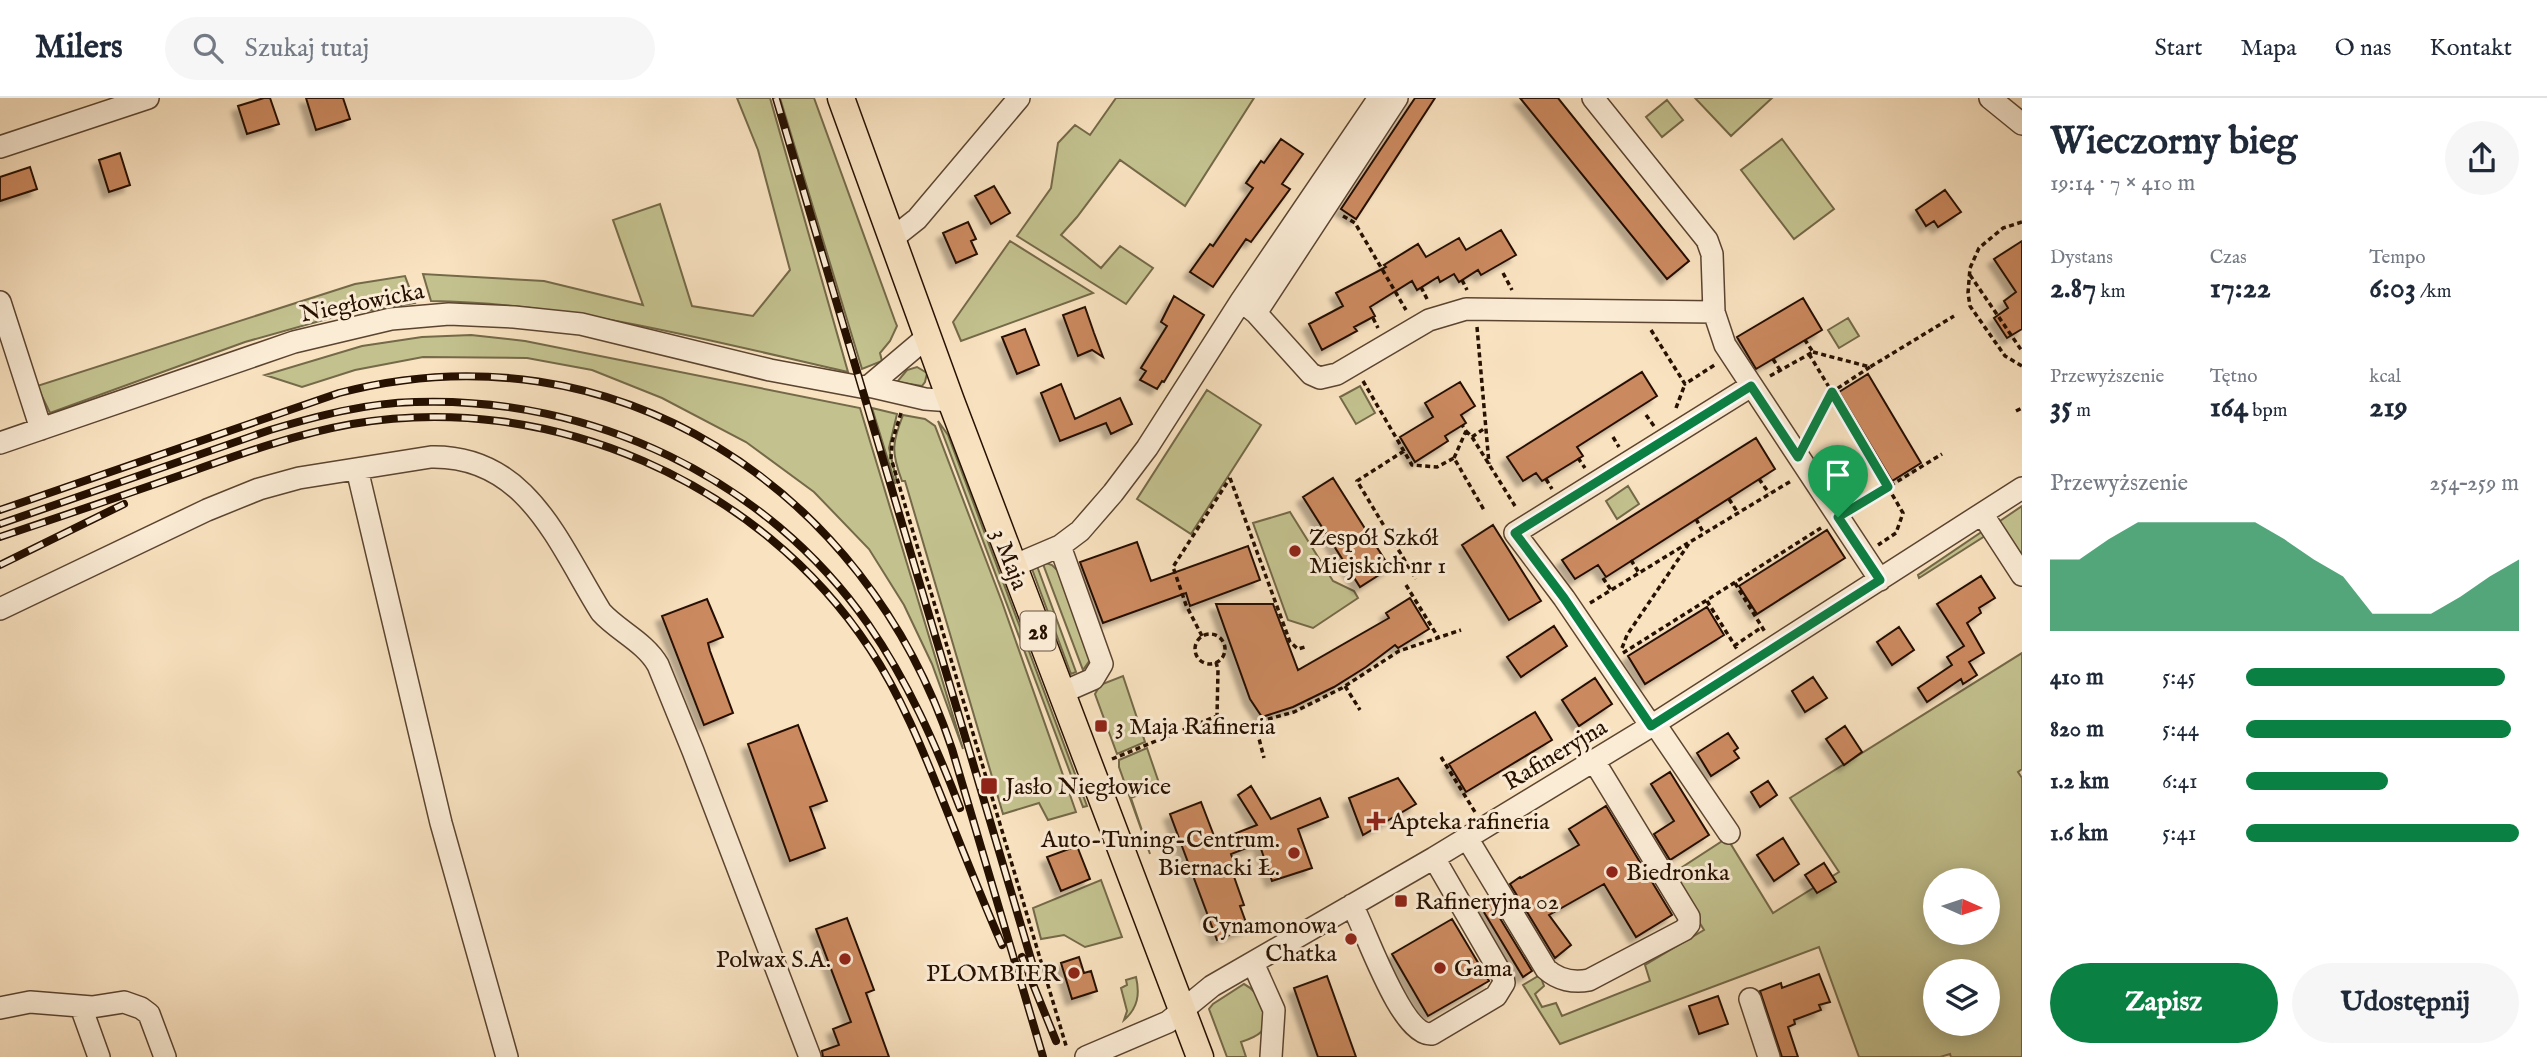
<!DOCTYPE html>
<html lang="pl">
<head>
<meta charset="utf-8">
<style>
  :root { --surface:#fff; --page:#f6f6f7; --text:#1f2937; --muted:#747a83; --line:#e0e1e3; --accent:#0b8043 }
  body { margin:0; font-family:"IM FELL English",serif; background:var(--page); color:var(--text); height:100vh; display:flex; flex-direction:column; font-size:26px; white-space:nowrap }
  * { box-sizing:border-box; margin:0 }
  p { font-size:23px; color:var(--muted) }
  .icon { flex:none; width:38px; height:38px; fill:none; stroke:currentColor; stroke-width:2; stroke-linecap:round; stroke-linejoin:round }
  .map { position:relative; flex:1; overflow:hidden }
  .details { display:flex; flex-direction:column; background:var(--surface); width:525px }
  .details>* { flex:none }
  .needle { width:46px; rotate:93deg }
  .fabs { position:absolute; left:1923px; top:770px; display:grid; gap:14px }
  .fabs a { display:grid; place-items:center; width:77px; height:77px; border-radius:50%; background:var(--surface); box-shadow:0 4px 18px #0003; font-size:35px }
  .pin { position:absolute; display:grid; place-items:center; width:60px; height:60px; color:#fff; margin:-72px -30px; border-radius:50% 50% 50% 0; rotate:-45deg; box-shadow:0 0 7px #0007 }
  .pin .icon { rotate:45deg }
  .round { display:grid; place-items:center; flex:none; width:74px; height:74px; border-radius:37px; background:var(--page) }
  .head { display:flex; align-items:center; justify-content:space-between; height:119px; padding:0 28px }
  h1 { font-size:38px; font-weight:700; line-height:52px }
  .stats { display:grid; grid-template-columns:repeat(3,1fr); gap:10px; height:119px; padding:7px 28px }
  .stats div { display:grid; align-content:center }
  .stats b { font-size:30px; font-weight:700 }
  .stats small { font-size:19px; font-weight:400 }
  .stats p { font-size:19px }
  .chart { height:196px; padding:14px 28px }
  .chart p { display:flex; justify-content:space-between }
  .chart svg { width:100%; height:126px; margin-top:7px; fill:var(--accent); opacity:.7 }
  .primary-button { display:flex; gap:14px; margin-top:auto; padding:14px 28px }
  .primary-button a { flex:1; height:80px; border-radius:42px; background:var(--accent); color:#fff; font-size:28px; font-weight:700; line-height:80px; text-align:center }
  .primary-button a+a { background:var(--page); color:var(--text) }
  ul { padding:0 28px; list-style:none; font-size:23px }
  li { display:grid; grid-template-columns:112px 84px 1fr; align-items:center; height:52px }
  li i { height:18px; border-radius:9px; background:var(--accent) }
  header { display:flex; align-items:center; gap:42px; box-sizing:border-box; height:98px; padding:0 35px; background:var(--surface); border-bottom:2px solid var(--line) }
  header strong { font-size:33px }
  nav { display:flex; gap:38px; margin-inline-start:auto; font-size:24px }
  .search { width:490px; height:63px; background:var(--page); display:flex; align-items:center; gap:18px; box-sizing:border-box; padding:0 24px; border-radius:38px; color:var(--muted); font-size:26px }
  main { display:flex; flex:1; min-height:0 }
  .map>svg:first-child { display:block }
  .green { fill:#c3c28f; stroke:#746948; stroke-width:2; fill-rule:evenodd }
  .building { fill:#cb895f; stroke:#261000; stroke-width:2; filter:url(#shadow) }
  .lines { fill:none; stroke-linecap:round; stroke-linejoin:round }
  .minor-casing { stroke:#5b4430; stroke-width:24 }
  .major-casing { stroke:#261000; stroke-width:29 }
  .path { stroke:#261000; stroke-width:3.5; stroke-dasharray:5 3.5; stroke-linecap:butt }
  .minor { stroke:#fbecd6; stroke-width:21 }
  .major { stroke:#f9e2c0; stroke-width:26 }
  .rail-casing { stroke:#261000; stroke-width:8 }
  .rail { stroke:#fbecd6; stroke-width:5; stroke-dasharray:16; stroke-linecap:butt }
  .route-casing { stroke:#fff; stroke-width:14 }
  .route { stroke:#0b8043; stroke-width:9 }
  .poi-dot { fill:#8f2418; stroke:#fbecd6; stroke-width:2.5 }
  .labels { text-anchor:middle; stroke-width:6; stroke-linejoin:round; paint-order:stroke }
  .shield { fill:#fbecd6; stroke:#665240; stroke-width:2 }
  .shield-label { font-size:23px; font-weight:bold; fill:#261000 }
  .street-label { font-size:24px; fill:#261000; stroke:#fbecd6 }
  .poi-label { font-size:24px; fill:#261000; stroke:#fbecd6; text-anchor:start }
</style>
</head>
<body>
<header>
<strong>Milers</strong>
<div class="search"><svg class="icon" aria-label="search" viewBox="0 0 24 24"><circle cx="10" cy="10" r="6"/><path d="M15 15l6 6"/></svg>Szukaj tutaj</div>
<nav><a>Start</a><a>Mapa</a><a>O nas</a><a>Kontakt</a></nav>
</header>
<main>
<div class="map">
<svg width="2022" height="959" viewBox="0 0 2022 959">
  <defs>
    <filter id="shadow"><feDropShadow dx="-6" dy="6" stdDeviation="2" flood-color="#0004"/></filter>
  </defs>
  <rect width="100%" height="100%" fill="#f9e2c0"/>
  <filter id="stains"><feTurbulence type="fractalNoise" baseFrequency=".00286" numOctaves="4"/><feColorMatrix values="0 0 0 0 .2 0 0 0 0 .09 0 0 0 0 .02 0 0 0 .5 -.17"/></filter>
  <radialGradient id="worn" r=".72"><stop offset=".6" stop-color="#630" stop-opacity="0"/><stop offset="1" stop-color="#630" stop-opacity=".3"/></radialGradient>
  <path class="green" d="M737 0H770L848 274C711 243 572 205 431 203L423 176 544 183 643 207 613 122 660 106 692 208 753 218 790 172 758 52Z
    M780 0H814L895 223 897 228 890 243 880 255 882 263 862 271Z
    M1116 0H1254L1185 108 1120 62 1077 119 1061 137 1101 170 1120 148 1153 170 1126 206 1017 138 1051 90 1058 45 1075 27 1090 37Z
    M1695 0H1772L1731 38Z
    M1667 2 1683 22 1662 39 1646 19Z
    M1782 41 1834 111 1794 141 1741 72Z
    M1010 143 1093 195 961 243 953 224Z
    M405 178 415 205 341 217 245 244 50 315 37 288 355 186Z
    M1848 220 1859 238 1839 250 1828 232Z
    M471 237 525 243 860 310 963 651 932 566 904 507 869 451 814 394 746 344 662 300 592 272 527 260 423 259 355 272 302 289 265 277 362 248 422 239Z
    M917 269 927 275 925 284 922 288 897 284 907 272Z
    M1360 288 1375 315 1356 326 1340 299Z
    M1207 292 1261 327 1191 436 1137 401Z
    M872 310 897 316 889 350 897 384 895 385Z
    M903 317 925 321 935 328 1002 504 1076 714 1048 722 1039 705 1003 716 905 383H902C891 354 892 345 903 317Z
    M938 323 948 337 1087 708 1083 709Z
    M1628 388 1639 406 1617 421 1606 403Z
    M2022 408V467L1997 425Z
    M1290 414 1333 483 1354 493 1358 500 1313 530 1288 522 1253 425Z
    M1983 433 1988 436 1919 480 1918 477Z
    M1046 465 1052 467 1059 474 1090 562 1083 572 1043 466Z
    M1037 468 1076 574 1071 576 1032 471Z
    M2022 555V671L2018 674 2022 680V959H1951L1950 956 1940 959H1859L1819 849 1560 946 1523 887 1540 877 1544 888 1535 896 1542 909 1556 905 1562 918 1650 883 1645 867 1704 832 1670 777 1727 740 1773 815 1839 774 1790 700ZM1936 782H1988V835H1936ZM1936 873H1988V926H1936Z
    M1123 578 1145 644 1117 656 1095 596 1100 587Z
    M1147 650 1160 688 1131 700 1150 756 1119 669V662Z
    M1101 782 1122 839 1085 849 1064 837 1041 841 1033 810Z
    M1136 879C1140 896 1138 910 1124 922L1127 913 1121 890 1127 887 1126 882Z
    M1244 886C1259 894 1273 917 1261 934 1256 939 1247 942 1241 944L1246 959H1227L1209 911 1213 906Z"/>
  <path class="building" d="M264 0H270L279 26 247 36 238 8Z
    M306 0H343L350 21 316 32Z
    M1415 0H1435L1356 121 1341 111Z
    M1520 0H1558L1689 163 1667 181Z
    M1281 41 1303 56 1282 86 1290 91 1251 144 1246 141 1213 189 1190 174 1210 146 1213 148 1253 90 1246 85 1261 63 1264 65Z
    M120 55 130 87 109 94 99 62Z
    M30 69 37 91 0 103V79Z
    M994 88 1010 115 991 126 975 98Z
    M1945 92 1961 114 1938 129 1934 123 1926 128 1916 112Z
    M968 124 976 141 971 143 977 156 956 165 943 135Z
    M1501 132 1516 157 1481 177 1478 172 1459 184 1454 176 1440 184 1438 179 1417 192 1412 183 1370 209 1375 218 1354 229 1357 233 1322 252 1309 226 1343 208 1336 195 1386 169 1384 167 1418 146 1426 159 1459 140 1466 152Z
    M2022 143V231L2007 240 1994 220 2008 210 2004 203 2016 194 1994 161Z
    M1174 198 1204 217 1164 284 1162 283 1157 291 1140 282 1146 273 1141 270 1167 228 1161 224Z
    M1803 200 1822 232 1756 271 1737 239Z
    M1085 209 1094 235 1103 259 1092 252 1078 258 1063 217Z
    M1025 231 1039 267 1017 276 1002 239Z
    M1642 274 1657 298 1577 349 1583 358 1542 383 1536 375 1523 383 1507 359Z
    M1868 276 1921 365 1892 383 1839 294Z
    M1460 284 1475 308 1461 317 1466 325 1445 338 1448 343 1415 364 1400 339 1433 319 1425 305Z
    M1061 286 1075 321 1120 300 1132 326 1111 336 1106 325 1060 343 1041 295Z
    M1756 340 1775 371 1606 479 1598 467 1575 481 1562 462Z
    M1333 380 1390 470 1360 489 1303 399Z
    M1493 427 1541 503 1509 522 1462 447Z
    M1827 432 1845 460 1757 516 1739 488Z
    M1137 444 1151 483 1248 448 1260 482 1190 508 1186 495 1103 525 1080 464Z
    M1981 478 1995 500 1979 510 1981 515 1967 525 1984 555 1969 564 1977 577 1963 586 1961 581 1927 604 1918 590 1952 567 1947 559 1964 548 1937 506Z
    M1410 500 1429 531 1398 550 1395 547 1366 569 1334 589 1293 609 1262 619 1250 601 1216 506H1273L1298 572 1389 520 1386 515Z
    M707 501 723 539 708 545 710 553 733 615 704 627 662 518Z
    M1707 509 1724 537 1645 586 1628 558Z
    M1554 528 1567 548 1521 579 1507 559Z
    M1899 529 1914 552 1892 567 1877 544Z
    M1813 579 1827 600 1805 614 1792 593Z
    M1595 580 1612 606 1579 628 1562 602Z
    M1535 614 1552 642 1466 694 1449 666Z
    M798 627 827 703 810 709 825 750 790 763 748 646Z
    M1845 628 1862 654 1844 667 1826 641Z
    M1728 635 1738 650 1734 653 1739 660 1711 678 1697 655Z
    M1670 674 1709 737 1670 762 1654 736 1674 723 1651 686Z
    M1398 680 1416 706 1363 737 1349 700Z
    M1768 683 1777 697 1760 709 1751 694Z
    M1251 688 1271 721 1320 700 1328 719 1298 731 1312 770 1272 783 1259 745 1231 756 1236 771 1232 773 1244 807 1240 808 1248 830 1217 842 1170 716 1201 704 1216 743 1257 727 1238 697Z
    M1606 708 1672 817 1636 839 1604 786 1549 817 1571 847 1555 860 1510 786 1520 779 1521 780 1579 747 1569 731Z
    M1783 740 1799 766 1774 783 1757 757Z
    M1077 748 1090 781 1061 793 1047 759Z
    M1824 765 1836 784 1817 795 1805 777Z
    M1487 799 1532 873 1523 879 1479 806Z
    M847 820 874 892 866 895 889 959H823L822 953 839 947 833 931 851 924 816 831Z
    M1452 821 1489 883 1428 918 1392 856Z
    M1079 859 1084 875 1091 873 1097 893 1072 901 1061 865Z
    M1819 876 1830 904 1819 907 1821 912 1794 922 1795 926 1788 929 1798 959H1782L1760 893 1781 885 1782 890Z
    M1327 878 1356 959H1318L1294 890Z
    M1718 898 1728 926 1699 936 1689 908Z"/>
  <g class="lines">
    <g class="minor-casing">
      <path id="minor" d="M1593 0 1707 142 1712 156 1714 214 1725 247 1880 482
        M1990 0 2022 26
        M0 49 148 0
        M893 140 917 121 1019 0
        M1241 203 1256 215 1311 276 1320 280 1337 276 1429 222 1466 211 1714 214
        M0 204 41 331
        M1256 215 1397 0
        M869 288 927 239
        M0 345 294 244 391 221 449 216 514 219 581 226 770 272 861 289 869 288 925 301 951 303
        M357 371 441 725 507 959
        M1983 417 2022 477
        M1060 448 1102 566 1093 581 1061 595
        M1013 468 1060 448 1080 433 1113 395 1147 350 1241 203 1379 0
        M0 511 207 412 259 391 299 380 431 359C527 357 558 445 601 514 618 533 645 544 658 567L693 653 810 959
        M1655 626 1729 735
        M1651 628 1564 500 1515 435 1751 288
        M1467 740 1546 871C1558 882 1574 885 1589 882L1684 832 1689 826V819L1594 663
        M1352 807C1366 832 1401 939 1432 936L1496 898 1504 885 1503 879 1434 760
        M1253 865 1274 912 1271 959
        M1750 901 1769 959
        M81 909 99 959
        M0 910 30 904 92 909 124 904 141 910 149 916 165 959
        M1086 959 1168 924 1212 888 1434 760 1651 628 2022 390"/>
    </g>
    <g class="major-casing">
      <path id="major" d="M841 0 951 303 1200 959"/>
    </g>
    <path class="path" d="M1343 118 1355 125 1406 212
      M2022 124 2003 130 1979 150 1970 170 1968 195 1970 208 2005 258 2022 268
      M1503 175 1512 192
      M1970 177 2022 253
      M1462 182 1467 192
      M1421 189 1428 203
      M1373 220 1378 230
      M1477 229 1489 366
      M1651 232 1685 286 1716 266
      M1813 254 1870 269 1954 218
      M1809 256 1832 294 1870 269
      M1773 261 1780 272
      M1770 278 1813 254 1805 242
      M1363 283 1412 367 1437 369 1454 360 1484 412
      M1832 294 1903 415 1896 435 1878 447
      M1676 310 1685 286
      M2016 313 2022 310
      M901 315 892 344 891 360 1067 951
      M1646 317 1654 328
      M1466 333 1472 339 1515 408
      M1472 339 1485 330
      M1613 339 1619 349
      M1809 339 1832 294
      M1404 353 1357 383 1416 481
      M1454 360 1466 333 1462 327
      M1578 360 1585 370
      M1230 380 1290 544 1298 551 1305 549
      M1546 381 1552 391
      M1759 381 1769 395
      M1729 401 1738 415
      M1854 410 1942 356
      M1696 421 1704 436
      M1631 462 1639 475
      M1603 480 1611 492
      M1735 485 1765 534
      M1406 487 1438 539
      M1707 503 1737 551
      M1590 505 1688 445
      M1195 551a15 15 0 1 1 30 0a15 15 0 1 1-30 0Z
      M1202 538 1186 507 1173 469 1230 380
      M1734 548 1762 529
      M1622 550 1627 537 1690 444 1791 383
      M1623 555 1821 430
      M1216 564 1218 572 1217 618
      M1345 588 1360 612
      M1255 625 1264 660
      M1441 659 1475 714
      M1112 661 1217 618 1221 634 1294 614 1342 590 1399 553 1461 532"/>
    <use href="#minor" class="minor"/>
    <use href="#major" class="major"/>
    <g class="rail-casing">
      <path id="rail" d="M776 0 1033 868
        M0 412 339 295C613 223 866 390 952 651L1043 959
        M0 426 270 332C317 318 366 305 415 304 591 298 766 380 868 526 908 584 935 645 960 710
        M0 439C63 418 127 396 190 374 243 355 296 336 352 326 549 292 760 384 870 551 901 598 922 650 943 703 962 751 981 799 1002 847
        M0 467 124 406
        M1022 859 1056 943"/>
    </g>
    <use href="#rail" class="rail"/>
  </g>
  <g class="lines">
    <g class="route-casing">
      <path id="route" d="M1751 288 1798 359 1832 294 1888 389 1838 419 1880 482 1651 628 1564 500 1515 435Z"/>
    </g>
    <use href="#route" class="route"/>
  </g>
  <g class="poi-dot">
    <circle cx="1295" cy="453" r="7"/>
    <rect x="1094" y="621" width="14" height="14" rx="3.5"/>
    <rect x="980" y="679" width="18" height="18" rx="3.5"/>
    <path d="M1372.5 712.5h7v7h7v7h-7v7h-7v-7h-7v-7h7z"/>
    <circle cx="1294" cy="755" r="7"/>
    <circle cx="1612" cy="774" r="7"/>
    <rect x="1394" y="796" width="14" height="14" rx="3.5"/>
    <circle cx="1351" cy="841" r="7"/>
    <circle cx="845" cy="861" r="7"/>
    <circle cx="1440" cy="870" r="7"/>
    <circle cx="1074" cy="875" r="7"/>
  </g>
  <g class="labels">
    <rect class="shield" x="1020.5" y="513.5" width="35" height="39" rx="5"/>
    <g class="shield-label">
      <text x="1038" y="541">28</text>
    </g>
    <g class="street-label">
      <text transform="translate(362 204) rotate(-11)" y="8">Niegłowicka</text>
      <text transform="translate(1010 461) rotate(69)" y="8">3 Maja</text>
      <text transform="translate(1555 656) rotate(-31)" y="8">Rafineryjna</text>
    </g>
    <g class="poi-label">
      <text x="1309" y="447">Zespół Szkół<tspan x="1309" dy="28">Miejskich nr 1</tspan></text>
      <text x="1115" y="636">3 Maja Rafineria</text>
      <text x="1005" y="696">Jasło Niegłowice</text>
      <text x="1390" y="731">Apteka rafineria</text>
      <text x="1280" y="749" text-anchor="end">Auto-Tuning-Centrum.<tspan x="1280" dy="28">Biernacki Ł.</tspan></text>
      <text x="1626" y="782">Biedronka</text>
      <text x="1415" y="811">Rafineryjna 02</text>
      <text x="1337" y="835" text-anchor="end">Cynamonowa<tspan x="1337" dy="28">Chatka</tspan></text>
      <text x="831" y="869" text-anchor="end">Polwax S.A.</text>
      <text x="1454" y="878">Gama</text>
      <text x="1060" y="883" text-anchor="end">PLOMBIER</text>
    </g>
  </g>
  <rect width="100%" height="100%" filter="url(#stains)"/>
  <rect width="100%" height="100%" fill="url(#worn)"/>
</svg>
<div class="fabs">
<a><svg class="needle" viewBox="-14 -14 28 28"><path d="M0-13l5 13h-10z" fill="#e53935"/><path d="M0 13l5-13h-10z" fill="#747a83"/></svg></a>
<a><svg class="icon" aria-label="layers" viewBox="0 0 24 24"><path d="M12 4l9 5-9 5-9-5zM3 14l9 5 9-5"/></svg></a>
</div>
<div class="pin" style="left:1838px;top:419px;background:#1e9e55"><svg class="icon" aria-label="arrive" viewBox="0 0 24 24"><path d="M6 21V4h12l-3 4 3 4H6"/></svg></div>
</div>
<section class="details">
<div class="head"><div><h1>Wieczorny bieg</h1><p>19:14 · 7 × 410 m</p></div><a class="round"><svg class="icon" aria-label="share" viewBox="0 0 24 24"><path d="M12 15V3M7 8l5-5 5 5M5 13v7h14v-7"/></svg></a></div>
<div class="stats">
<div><p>Dystans</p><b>2.87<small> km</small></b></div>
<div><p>Czas</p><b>17:22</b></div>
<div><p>Tempo</p><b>6:03<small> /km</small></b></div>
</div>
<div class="stats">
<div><p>Przewyższenie</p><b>35<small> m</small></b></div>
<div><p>Tętno</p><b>164<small> bpm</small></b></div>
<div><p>kcal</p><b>219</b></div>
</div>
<div class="chart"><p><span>Przewyższenie</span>254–259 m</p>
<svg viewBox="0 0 160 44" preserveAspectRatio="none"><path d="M0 44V19L10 19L20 12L30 6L40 6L50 6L60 6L70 6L80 12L90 19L100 25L110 38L120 38L130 38L140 32L150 25L160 19V44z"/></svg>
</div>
<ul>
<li><b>410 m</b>5:45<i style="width:95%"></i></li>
<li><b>820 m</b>5:44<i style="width:97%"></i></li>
<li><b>1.2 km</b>6:41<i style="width:52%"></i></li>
<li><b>1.6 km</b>5:41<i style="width:100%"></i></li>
</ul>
<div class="primary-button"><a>Zapisz</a><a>Udostępnij</a></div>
</section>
</main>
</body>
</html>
